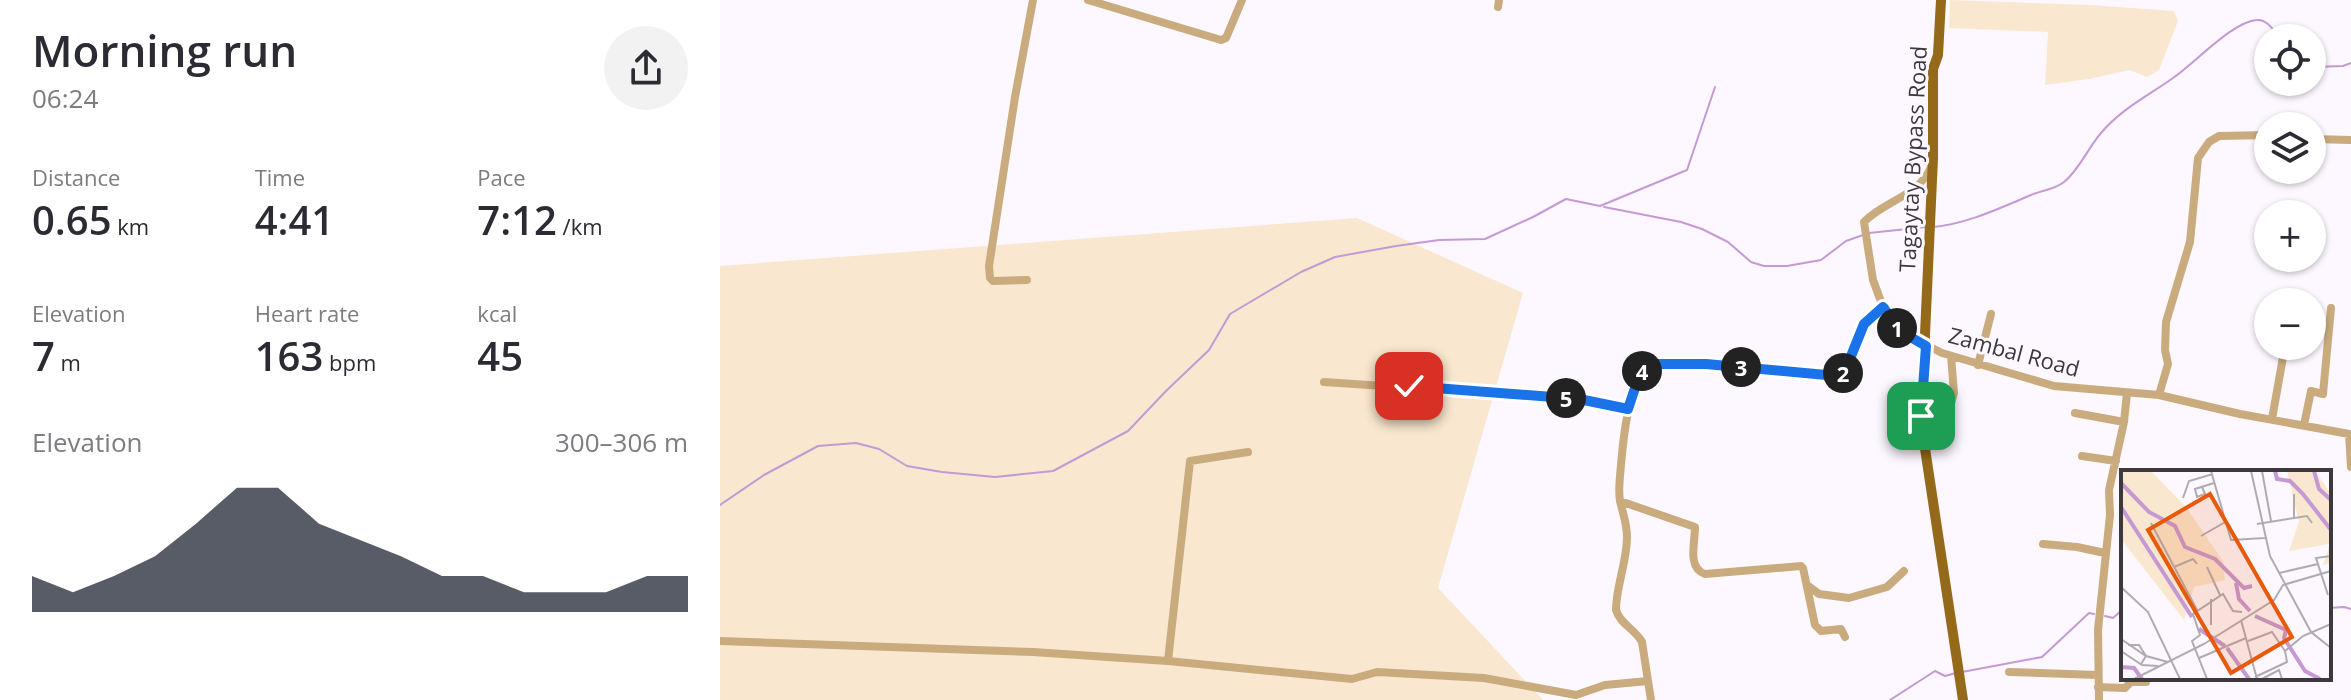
<!DOCTYPE html>
<html lang="en">
<head>
<meta charset="utf-8">
<style>
  :root { --surface:#fff; --page:#f2f2f3; --text:#2b2b33; --muted:#7c7c81; --accent:#111827 }
  body { margin:0; font-family:"Open Sans",sans-serif; background:var(--page); color:var(--text); height:100vh; display:flex; flex-direction:column; font-size:30px; white-space:nowrap }
  * { box-sizing:border-box; margin:0 }
  p { font-size:26px; color:var(--muted) }
  .icon { flex:none; width:44px; height:44px; fill:none; stroke:currentColor; stroke-width:2; stroke-linecap:round; stroke-linejoin:round }
  .map { position:relative; flex:1; overflow:hidden }
  .sheet { display:flex; flex-direction:column; background:var(--surface); width:720px }
  .sheet>* { flex:none }
  .buttons { position:absolute; left:1534px; top:24px; display:grid; gap:16px }
  .buttons a { display:grid; place-items:center; width:72px; height:72px; border-radius:50%; background:var(--surface); box-shadow:0 2px 6px #0004; font-size:40px }
  .pin { position:absolute; display:grid; place-items:center; width:68px; height:68px; color:#fff; margin:-34px; border-radius:16px; box-shadow:0 4px 12px #0006 }
  .km { position:absolute; width:40px; height:40px; margin:-20px; border-radius:50%; background:#222; color:#fff; font-size:22px; line-height:40px; text-align:center }
  .round { display:grid; place-items:center; flex:none; width:84px; height:84px; border-radius:42px; background:var(--page) }
  .head { display:flex; align-items:center; justify-content:space-between; height:136px; padding:0 32px }
  h1 { font-size:44px; font-weight:600; line-height:60px }
  .figures { display:grid; grid-template-columns:repeat(3,1fr); gap:12px; height:136px; padding:8px 32px }
  .figures div { display:grid; align-content:center }
  .figures b { font-size:40px; font-weight:600 }
  .figures small { font-size:22px; font-weight:400 }
  .figures p { font-size:22px }
  .chart { height:224px; padding:16px 32px }
  .chart p { display:flex; justify-content:space-between }
  .chart svg { width:100%; height:144px; margin-top:8px; fill:var(--accent); opacity:.7 }
  main { display:flex; flex:1; min-height:0 }
  .map>svg:first-child { display:block }
  .green { fill:#f9e8cf }
  .lines { fill:none; stroke-linecap:round; stroke-linejoin:round }
  .stream { stroke:#c499d4; stroke-width:2 }
  .minor { stroke:#c9ab7d; stroke-width:8 }
  .major { stroke:#94691a; stroke-width:10 }
  .route-casing { stroke:#fff; stroke-width:16 }
  .route { stroke:#1a73e8; stroke-width:10 }
  .labels { text-anchor:middle; stroke-width:6; stroke-linejoin:round; paint-order:stroke }
  .street-label { font-size:22px; fill:#3b393c; stroke:#fdf8ff }
  .inset-river { fill:none; stroke:#c499d4; stroke-width:4 }
  .inset-road { fill:none; stroke:#afacb1; stroke-width:2 }
  .view { fill:#e8590c; fill-opacity:0.15; stroke:#e8590c; stroke-width:4 }
  .inset-edge { fill:none; stroke:#3b393c; stroke-width:4 }
</style>
</head>
<body>
<main>
<section class="sheet">
<div class="head"><div><h1>Morning run</h1><p>06:24</p></div><a class="round"><svg class="icon" aria-label="share" viewBox="0 0 24 24"><path d="M12 15V3M7 8l5-5 5 5M5 13v7h14v-7"/></svg></a></div>
<div class="figures">
<div><p>Distance</p><b>0.65<small> km</small></b></div>
<div><p>Time</p><b>4:41</b></div>
<div><p>Pace</p><b>7:12<small> /km</small></b></div>
</div>
<div class="figures">
<div><p>Elevation</p><b>7<small> m</small></b></div>
<div><p>Heart rate</p><b>163<small> bpm</small></b></div>
<div><p>kcal</p><b>45</b></div>
</div>
<div class="chart"><p><span>Elevation</span>300–306 m</p>
<svg viewBox="0 0 160 44" preserveAspectRatio="none"><path d="M0 44V33L10 38L20 33L30 27L40 17L50 6L60 6L70 17L80 22L90 27L100 33L110 33L120 38L130 38L140 38L150 33L160 33V44z"/></svg>
</div>
</section>
<div class="map">
<svg width="1631" height="700" viewBox="0 0 1631 700">
  <rect width="100%" height="100%" fill="#fdf8ff"/>
  <path class="green" d="M1230 0 1370 5 1454 11 1458 21 1439 70 1427 77 1410 70 1369 79 1325 85 1328 32 1229 28Z
    M637 218 803 293 718 588 823 700H0V266Z"/>
  <g class="lines">
    <path class="stream" d="M1592 67 1623 66 1631 63
      M884 207 961 222 982 229 1008 242 1031 262 1044 266H1067L1101 260 1126 241 1143 235
      M1213 227C1247 224 1280 208 1311 195 1322 190 1334 190 1344 182 1359 170 1368 148 1381 133 1401 109 1428 96 1453 78 1474 64 1513 21 1537 20 1547 19 1554 31 1560 38
      M1149 233 1206 227
      M0 505 44 475 98 446 136 443 159 449 187 466 222 472 275 477 333 471 408 431 446 391 489 350 510 314 581 272 615 257 676 246 719 240 765 239 813 217 846 199 880 206 967 170 995 87
      M1609 608 1624 607 1631 609
      M1385 616 1393 618 1403 609
      M1242 672 1322 657 1369 613 1374 614
      M1170 700 1215 671 1225 676 1236 673"/>
    <path class="minor" d="M368 0 501 40 506 38 522 0
      M778 7 779 0
      M1592 139 1631 140
      M1211 167C1199 196 1164 201 1144 222L1153 280 1163 307 1184 334 1222 353 1334 386 1439 395 1520 414 1629 434 1631 467
      M307 280 273 281 270 278 269 266 295 97 313 0
      M1573 302 1574 298
      M1258 365 1271 314
      M604 382 859 399 908 409
      M1439 395 1448 364 1445 350 1446 322 1470 242 1478 158 1489 142 1499 136 1548 135
      M1355 413 1404 422
      M1552 419 1565 346
      M1225 424 1234 393 1231 356
      M1584 425 1591 391 1603 394 1611 308
      M1362 456 1396 461
      M900 501 975 527C975 543 967 568 985 574L1081 566 1083 568 1095 625 1101 631 1121 629 1125 637
      M1323 544 1357 547 1385 553
      M1087 585 1099 594 1129 598 1167 587 1184 571
      M0 641 313 652 448 661 632 679 657 672 764 678 856 695 885 685 928 681
      M448 661 470 461 528 452
      M1289 672 1378 675
      M1378 687 1405 688 1411 682H1426
      M931 700 922 642C915 629 900 624 896 610 896 586 907 562 907 537 907 524 903 514 900 501 898 490 900 477 901 465 904 430 908 394 926 364H986L1117 376 1124 372 1127 366 1144 324 1163 307
      M1379 700 1378 630 1390 515 1389 490 1404 422 1407 393"/>
    <path class="major" d="M1221 0 1218 55 1213 69V158L1201 422 1243 700"/>
  </g>
  <g class="lines">
    <g class="route-casing">
      <path id="route" d="M689 386 859 399 908 409 920 373 926 364H986L1117 376 1124 372 1127 366 1144 324 1163 307 1180 331 1206 346 1201 416"/>
    </g>
    <use href="#route" class="route"/>
  </g>
  <g class="labels">
    <g class="street-label">
      <text transform="translate(1193 159) rotate(-87)" y="8">Tagaytay Bypass Road</text>
      <text transform="translate(1294 352) rotate(15)" y="8">Zambal Road</text>
    </g>
  </g>
  <g transform="translate(1401 470)">
    <rect width="210" height="210" fill="#fdf8ff"/>
    <path d="M0 1H30L65 37 102 91 104 110 73 117 63 150 0 69ZM166 1H194L210 24V93L202 95 209 74 168 81 178 52Z" fill="#f9e8cf"/>
    <path class="inset-river" d="M154 1 156 9 169 11 182 24 210 60M193 1 198 19 210 30M0 13 28 42 54 56 64 77 94 89 123 118 131 116M0 37 71 147M115 113 118 129 129 141M134 146 165 160 163 168 184 201 199 209M78 159 104 176M106 178 128 209M0 197 13 198 21 209"/>
    <path class="inset-road" d="M90 1 110 70 144 68M130 1 149 86 190 162 210 178M141 1 150 51M81 17 84 24 76 27 74 19 93 13M173 24V49M62 28 68 11 92 4M30 53 76 140M136 54 186 46 191 53M80 66 106 51M53 97 72 89 76 94M86 97 99 125M158 103 197 94M0 117 27 142 59 209M207 125 195 88 210 86M120 150 136 209M90 155V129M0 169 25 186 47 192M127 171 151 162 164 181M7 175H18L25 186 20 194M0 181 21 195 37 196M78 188 125 168M134 207 166 192 164 181 182 166 210 154M13 209 83 174 153 130 162 115 210 101M86 209 71 171 79 165 72 144 102 124 112 141 121 142M141 209 158 200 161 209"/>
    <path class="view" d="M89 24 171 167 110 203 27 60Z"/>
    <rect width="210" height="210" class="inset-edge"/>
  </g>
</svg>
<div class="buttons">
<a><svg class="icon" aria-label="locate" viewBox="0 0 24 24"><circle cx="12" cy="12" r="6"/><path d="M12 2v4M12 18v4M2 12h4M18 12h4"/></svg></a>
<a><svg class="icon" aria-label="layers" viewBox="0 0 24 24"><path d="M12 4l9 5-9 5-9-5zM3 14l9 5 9-5"/></svg></a>
<a>+</a>
<a>−</a>
</div>
<div class="pin" style="left:1201px;top:416px;background:#1e9e55"><svg class="icon" aria-label="arrive" viewBox="0 0 24 24"><path d="M6 21V4h12l-3 4 3 4H6"/></svg></div>
<div class="pin" style="left:689px;top:386px;background:#d93025"><svg class="icon" aria-label="check" viewBox="0 0 24 24"><path d="M5 12l5 5 9-10"/></svg></div>
<b class="km" style="left:1177px;top:328px">1</b>
<b class="km" style="left:1123px;top:373px">2</b>
<b class="km" style="left:1021px;top:367px">3</b>
<b class="km" style="left:922px;top:371px">4</b>
<b class="km" style="left:846px;top:398px">5</b>
</div>
</main>
</body>
</html>
